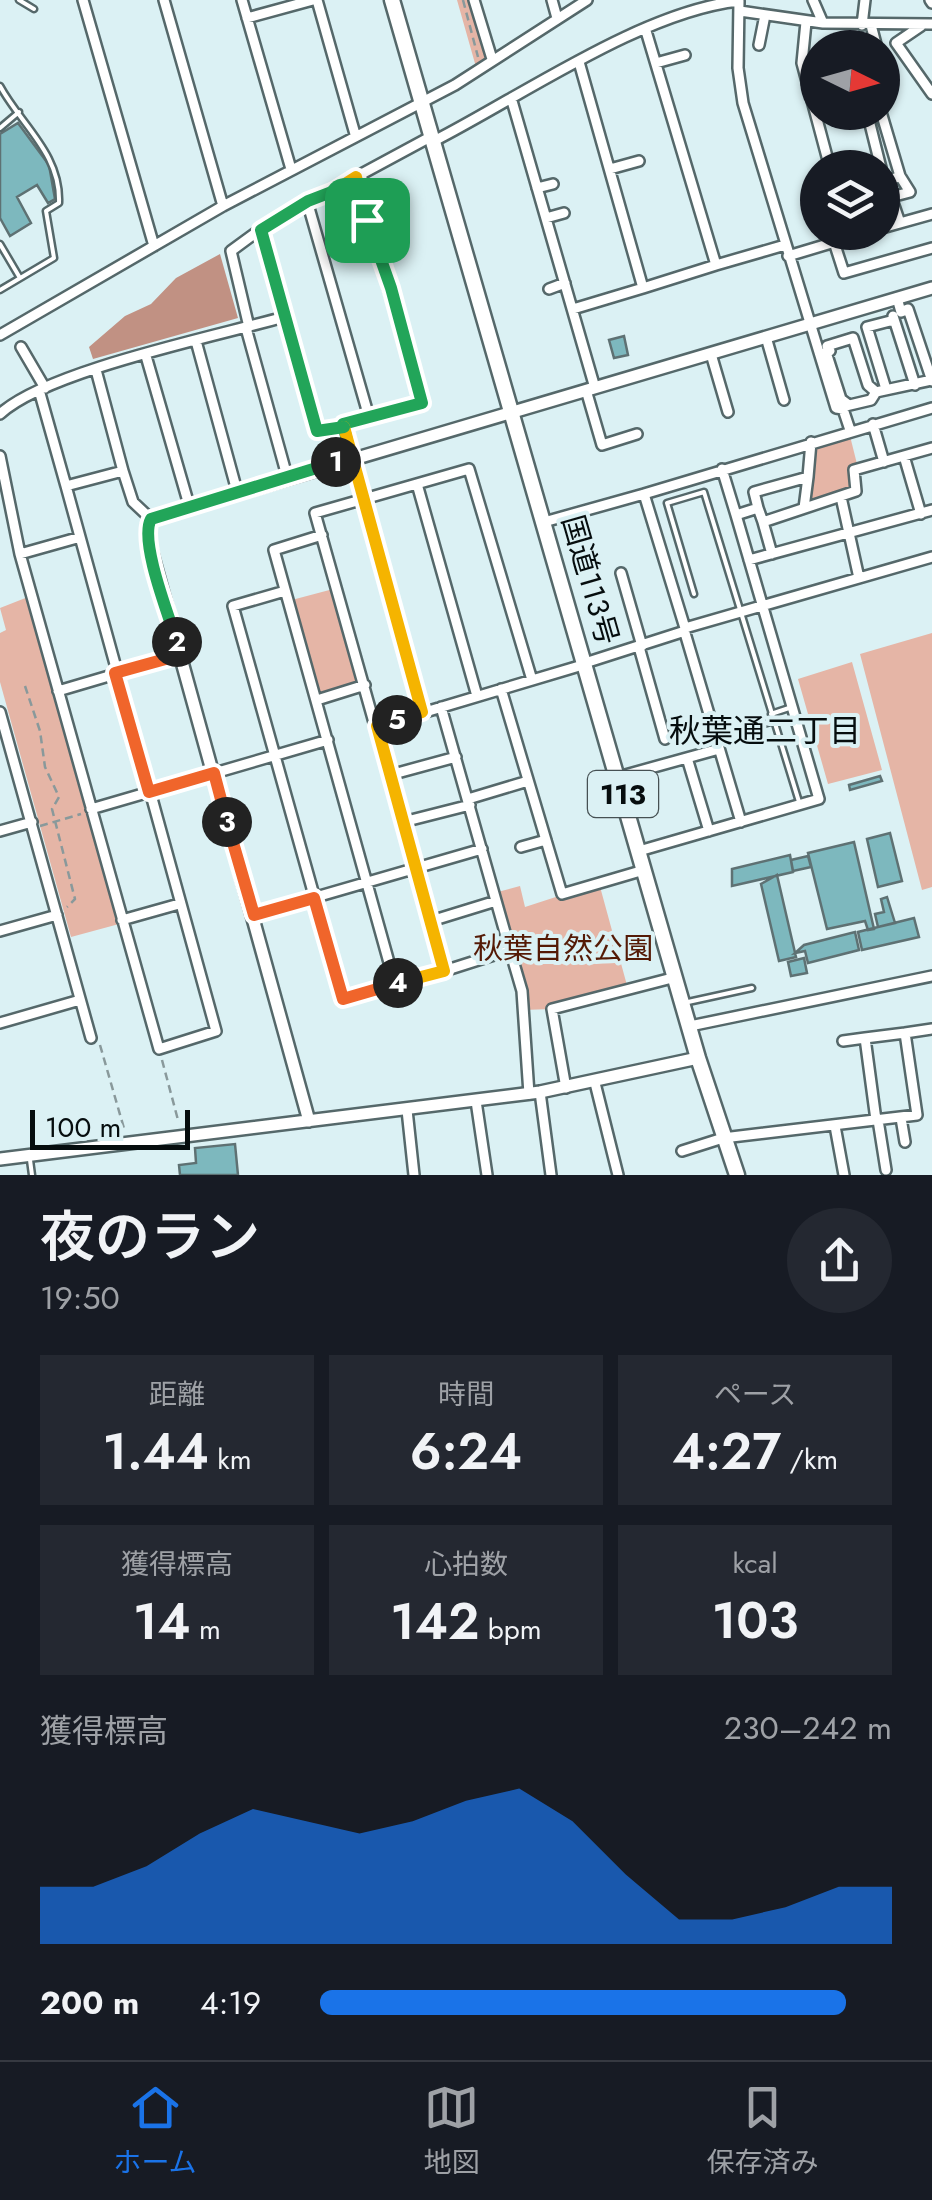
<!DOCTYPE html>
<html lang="ja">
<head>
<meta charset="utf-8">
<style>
  :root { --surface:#171b24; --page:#242831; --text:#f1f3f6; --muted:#9ea1a6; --line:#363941; --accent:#1a73e8 }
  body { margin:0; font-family:Jost,"Noto Sans JP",sans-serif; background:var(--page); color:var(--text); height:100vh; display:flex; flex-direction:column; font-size:38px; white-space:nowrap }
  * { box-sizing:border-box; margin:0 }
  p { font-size:32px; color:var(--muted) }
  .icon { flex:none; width:55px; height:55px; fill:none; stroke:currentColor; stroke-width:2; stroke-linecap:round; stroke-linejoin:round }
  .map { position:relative; height:1175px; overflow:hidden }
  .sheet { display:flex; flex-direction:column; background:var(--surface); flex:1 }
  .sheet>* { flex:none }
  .needle { width:65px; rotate:95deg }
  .buttons { position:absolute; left:800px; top:30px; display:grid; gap:20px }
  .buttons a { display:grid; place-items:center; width:100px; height:100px; border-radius:50%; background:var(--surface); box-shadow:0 2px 8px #0004; font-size:50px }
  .scale { position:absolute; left:30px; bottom:25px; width:160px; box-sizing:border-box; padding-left:10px; border:5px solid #060d0e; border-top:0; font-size:28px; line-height:35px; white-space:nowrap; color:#060d0e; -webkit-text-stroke:8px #dbf1f4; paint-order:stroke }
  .pin { position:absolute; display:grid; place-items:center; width:85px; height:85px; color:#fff; margin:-42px; border-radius:20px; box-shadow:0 5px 15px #0006 }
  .km { position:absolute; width:50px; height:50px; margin:-25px; border-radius:50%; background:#222; color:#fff; font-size:28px; line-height:50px; text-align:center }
  .round { display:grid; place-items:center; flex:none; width:105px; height:105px; border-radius:52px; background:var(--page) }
  .headline { display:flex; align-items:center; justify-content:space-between; height:170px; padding:0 40px }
  h1 { font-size:55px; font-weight:600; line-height:75px }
  .figures { display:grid; grid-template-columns:repeat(3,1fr); gap:15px; height:170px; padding:10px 40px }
  .figures div { display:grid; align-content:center; border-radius:0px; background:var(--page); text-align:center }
  .figures b { font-size:50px; font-weight:600 }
  .figures small { font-size:28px; font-weight:400 }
  .figures p { font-size:28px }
  .chart { height:280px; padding:20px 40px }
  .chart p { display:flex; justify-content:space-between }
  .chart svg { width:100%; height:180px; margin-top:10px; fill:var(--accent); opacity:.7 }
  ul { padding:0 40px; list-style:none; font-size:32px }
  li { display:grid; grid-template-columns:160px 120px 1fr; align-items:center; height:75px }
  li i { height:25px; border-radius:12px; background:var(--accent) }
  .menu { display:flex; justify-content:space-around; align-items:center; height:140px; border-top:2px solid var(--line); background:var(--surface); font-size:28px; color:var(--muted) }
  .menu a { display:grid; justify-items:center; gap:5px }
  .menu .active { color:var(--accent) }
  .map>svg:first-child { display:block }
  .green { fill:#e5b5a6 }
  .water { fill:#c19183 }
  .building { fill:#7db8be; stroke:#5e7173; stroke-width:2.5 }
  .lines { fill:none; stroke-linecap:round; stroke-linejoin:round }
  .service-casing { stroke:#55686a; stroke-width:9 }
  .minor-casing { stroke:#55686a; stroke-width:14 }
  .tertiary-casing { stroke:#55686a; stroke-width:16 }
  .trunk-casing { stroke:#55686a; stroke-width:19 }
  .path { stroke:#89999b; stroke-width:2.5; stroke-dasharray:8 5; stroke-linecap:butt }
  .service { stroke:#fff; stroke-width:4 }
  .minor { stroke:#fff; stroke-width:9 }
  .tertiary { stroke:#fff; stroke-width:11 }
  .trunk { stroke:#fff; stroke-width:14 }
  .split-1-casing { stroke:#fff; stroke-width:20 }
  .split-2-casing { stroke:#fff; stroke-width:20 }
  .split-3-casing { stroke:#fff; stroke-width:20 }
  .split-4-casing { stroke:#fff; stroke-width:20 }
  .split-5-casing { stroke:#fff; stroke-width:20 }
  .split-6-casing { stroke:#fff; stroke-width:20 }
  .split-7-casing { stroke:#fff; stroke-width:20 }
  .split-8-casing { stroke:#fff; stroke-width:20 }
  .split-1 { stroke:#22a559; stroke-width:12 }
  .split-2 { stroke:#22a559; stroke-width:12 }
  .split-3 { stroke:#f0652b; stroke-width:12 }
  .split-4 { stroke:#f0652b; stroke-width:12 }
  .split-5 { stroke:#f5b400; stroke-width:12 }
  .split-6 { stroke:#f5b400; stroke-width:12 }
  .split-7 { stroke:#22a559; stroke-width:12 }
  .split-8 { stroke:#f5b400; stroke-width:12 }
  .labels { text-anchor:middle; stroke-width:8; stroke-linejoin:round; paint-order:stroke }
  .shield { fill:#dbf1f4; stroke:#465153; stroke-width:2.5 }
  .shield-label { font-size:28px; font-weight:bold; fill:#060d0e }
  .street-label { font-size:30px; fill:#060d0e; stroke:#dbf1f4 }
  .park-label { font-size:30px; fill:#541a06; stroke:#dbf1f4 }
  .neighbourhood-label { font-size:32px; fill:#060d0e; stroke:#dbf1f4 }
</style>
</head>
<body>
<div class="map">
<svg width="932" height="1175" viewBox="0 0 932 1175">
  <rect width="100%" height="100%" fill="#dbf1f4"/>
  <path class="green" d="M457 0H474L492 59 476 67Z
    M849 432 859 472 857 491 806 506 813 443Z
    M337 588 365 685 317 700 288 601Z
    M28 597 119 924 71 937 0 682V633L6 630 0 608Z
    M932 633V887L922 890 860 654Z
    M852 662 882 770 828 784 798 679Z
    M599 883 628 989 552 1009 523 1010 494 893 520 886 525 907Z"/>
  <path class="water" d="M220 254 238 318 93 359 89 347 125 316 151 304 176 278Z"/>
  <path class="building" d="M18 123 49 165 55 199 48 203 37 185 17 197 31 223 10 236 0 218V134Z
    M624 336 628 355 614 358 609 340Z
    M880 776 882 781 850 790 849 785Z
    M890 833 902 881 878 887 867 839Z
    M854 842 874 929 868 930 865 921 827 929 808 853Z
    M790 855 793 872 732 886V869Z
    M808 856 811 867 793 871 791 860Z
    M777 875 796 957 779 961 761 884Z
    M887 897 895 923 878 927 875 914 884 912 881 899Z
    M914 918 919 937 862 950 858 932Z
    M855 932 859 950 808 963 805 951 795 953 804 945Z
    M804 958 807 973 791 976 788 962Z
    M235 1144 238 1175H180L179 1165 196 1163 195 1148Z"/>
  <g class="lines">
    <g class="service-casing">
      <path id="service" d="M19 0 34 9
        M0 86C21 125 61 154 59 203L46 211 54 258 0 290
        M0 128 19 112
        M0 244 20 278
        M694 594 667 503 704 492 800 805
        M771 714 789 708
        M716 738 774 721
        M688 1002 752 988
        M30 1160 32 1175"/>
    </g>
    <g class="minor-casing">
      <path id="minor" d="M83 0 154 246
        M164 0 223 206
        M242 0 291 169
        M317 0 355 134
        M474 0 492 59
        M552 0 557 18
        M813 0 823 23
        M930 0 932 3
        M740 11 823 23 932 24
        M247 18 313 0
        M806 22 802 63 830 168
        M862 25 865 0
        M871 25 877 48
        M921 26 896 43 932 94
        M759 45 765 15
        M579 62 643 288 716 265 646 31
        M656 63 685 55
        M882 69 888 90 882 92
        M512 101 595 388
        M867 112 881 168
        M881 112 900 176
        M434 141C522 96 643 11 739 1L738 68 743 103 836 408 843 409 850 430
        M610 169 639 161
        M356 177 432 136
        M886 182 900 176 910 192 891 197
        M883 183 886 182 900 223
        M537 188 553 184
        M307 201 369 417
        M546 218 564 213
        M882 228 932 214
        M848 238 868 232
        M834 242 844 273 932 248
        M788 256 848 238 847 232
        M716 265 785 245
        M549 289 565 283
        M897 298 901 312 908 309 932 381
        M573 309 643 288
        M893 316 915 385
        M249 327 231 251 261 229
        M246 328 287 476
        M0 335 223 206 455 85 587 0
        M766 337 784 400
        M196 341 237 491
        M21 347 45 388
        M830 351 827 346 853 338 868 385 876 392
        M826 352 841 399 849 405
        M711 354 728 412
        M146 356 189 505
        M96 370 123 471
        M886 389 867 327 894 320
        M39 390 66 486
        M586 390 602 445 637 434
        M837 408 871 400 876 392 932 380
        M0 414C46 371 217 336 284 317
        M343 424 317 431 261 229 356 177 422 403 343 424 422 713 586 664
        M873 424 884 462
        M0 456 20 554 159 1049 216 1031 66 486 123 471 133 502 151 519
        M904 456 921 514
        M722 469 736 515 758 508 763 522 856 491 854 470 932 448
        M417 484 477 696
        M644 494 932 408
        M841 497 859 578
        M758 508 754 492 808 477 811 442
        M804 508 808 477
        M544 522 644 494 685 628 932 557
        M763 522 772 554
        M322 535 274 550 395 984 444 971
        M20 554 77 538
        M749 560 932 510
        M621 573 642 646
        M285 591 233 606 343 999 395 984
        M685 633 741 822
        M639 647 665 739
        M585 663 685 631
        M501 689 562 894 644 870
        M58 691 180 655
        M317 700 365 685
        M441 707 510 950 444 971 315 513 469 469 532 680
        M0 712 91 1038
        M377 726 422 713
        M687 758 709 831
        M390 775 456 757
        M618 777 719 749
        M468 799 528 781
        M91 809 328 740
        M403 822 470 805
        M0 831 32 822
        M521 847 546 840
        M639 851 819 799 736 515
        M254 915 482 849
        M122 920 179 904
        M431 921 496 901
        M0 931 57 915
        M510 950 522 991 529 1094
        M0 1023 80 1000
        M690 1026 932 976
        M843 1041 865 1038
        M595 1083 618 1175
        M566 1088 552 1009 676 977
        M540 1092 551 1175
        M476 1101 487 1175
        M407 1110 414 1175
        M901 1118 905 1142
        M876 1120 865 1038 905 1033
        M878 1120 886 1170
        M835 1126 844 1175
        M682 1151 723 1138 917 1115 905 1033 932 1029"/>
    </g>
    <g class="tertiary-casing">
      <path id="tertiary" d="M309 1121 151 550 147 527 151 519 932 288
        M0 1159 540 1092 698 1058"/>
    </g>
    <g class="trunk-casing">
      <path id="trunk" d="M392 0 698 1058 737 1175"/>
    </g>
    <path class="path" d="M463 0 478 57
      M25 686 40 731 45 767 59 797 52 809 75 899 67 907
      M40 826 81 814
      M100 1045 125 1132
      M162 1060 178 1120"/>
    <use href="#service" class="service"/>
    <use href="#minor" class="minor"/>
    <use href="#tertiary" class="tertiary"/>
    <use href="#trunk" class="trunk"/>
  </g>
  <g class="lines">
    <g class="split-1-casing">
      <path id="split-1" d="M336 462 351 457 343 424 422 403 391 288 367 220"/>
    </g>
    <g class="split-2-casing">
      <path id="split-2" d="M177 642C169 616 139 541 151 519L336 462"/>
    </g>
    <g class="split-3-casing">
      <path id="split-3" d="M177 642 180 655 115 673 149 792 214 773 227 822"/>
    </g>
    <g class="split-4-casing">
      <path id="split-4" d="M227 822 254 915 314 898 343 999 398 983"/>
    </g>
    <g class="split-5-casing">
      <path id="split-5" d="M397 720 377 726 444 971 398 983"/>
    </g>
    <g class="split-6-casing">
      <path id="split-6" d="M344 427 422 712 397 720"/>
    </g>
    <g class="split-7-casing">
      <path id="split-7" d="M334 191 308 201 261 230 317 431 344 427"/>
    </g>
    <g class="split-8-casing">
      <path id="split-8" d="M334 191 356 177 367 220"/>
    </g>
    <use href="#split-1" class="split-1"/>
    <use href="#split-2" class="split-2"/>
    <use href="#split-3" class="split-3"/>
    <use href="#split-4" class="split-4"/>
    <use href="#split-5" class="split-5"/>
    <use href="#split-6" class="split-6"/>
    <use href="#split-7" class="split-7"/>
    <use href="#split-8" class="split-8"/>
  </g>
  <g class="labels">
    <rect class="shield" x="588" y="771" width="70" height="46" rx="8"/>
    <g class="shield-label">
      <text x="623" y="804">113</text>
    </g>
    <g class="street-label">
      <text transform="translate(590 580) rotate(74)" y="10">国道113号</text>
    </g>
    <g class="park-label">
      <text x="563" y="959">秋葉自然公園</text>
    </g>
    <g class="neighbourhood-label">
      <text x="765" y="742">秋葉通二丁目</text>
    </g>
  </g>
</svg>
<div class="buttons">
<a><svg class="needle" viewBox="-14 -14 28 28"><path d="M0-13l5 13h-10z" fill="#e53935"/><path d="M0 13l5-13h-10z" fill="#9ea1a6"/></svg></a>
<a><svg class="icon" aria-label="layers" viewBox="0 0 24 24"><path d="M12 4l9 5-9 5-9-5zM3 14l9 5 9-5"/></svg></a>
</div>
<div class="scale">100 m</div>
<div class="pin" style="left:367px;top:220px;background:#1e9e55"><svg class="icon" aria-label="arrive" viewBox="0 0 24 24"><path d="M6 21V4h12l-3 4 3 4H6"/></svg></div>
<b class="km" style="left:336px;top:462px">1</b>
<b class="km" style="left:177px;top:642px">2</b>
<b class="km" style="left:227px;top:822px">3</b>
<b class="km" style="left:398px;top:983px">4</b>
<b class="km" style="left:397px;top:720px">5</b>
</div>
<section class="sheet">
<div class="headline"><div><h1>夜のラン</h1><p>19:50</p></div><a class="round"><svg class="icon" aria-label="share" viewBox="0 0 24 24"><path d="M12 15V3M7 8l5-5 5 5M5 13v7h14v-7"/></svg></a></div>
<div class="figures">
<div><p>距離</p><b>1.44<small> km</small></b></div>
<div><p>時間</p><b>6:24</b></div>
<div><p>ペース</p><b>4:27<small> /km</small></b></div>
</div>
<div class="figures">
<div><p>獲得標高</p><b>14<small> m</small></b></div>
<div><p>心拍数</p><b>142<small> bpm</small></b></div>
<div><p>kcal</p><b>103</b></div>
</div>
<div class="chart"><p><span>獲得標高</span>230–242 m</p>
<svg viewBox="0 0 160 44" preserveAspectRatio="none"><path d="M0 44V30L10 30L20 25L30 17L40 11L50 14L60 17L70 14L80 9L90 6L100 14L110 27L120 38L130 38L140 35L150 30L160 30V44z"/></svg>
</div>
<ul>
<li><b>200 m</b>4:19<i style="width:92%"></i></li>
</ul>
</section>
<nav class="menu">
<a class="active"><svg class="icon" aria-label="home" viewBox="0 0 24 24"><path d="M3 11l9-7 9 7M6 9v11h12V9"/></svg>ホーム</a>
<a><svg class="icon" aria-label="map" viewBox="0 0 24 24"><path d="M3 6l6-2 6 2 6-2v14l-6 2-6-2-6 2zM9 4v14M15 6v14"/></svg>地図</a>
<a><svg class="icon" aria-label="saved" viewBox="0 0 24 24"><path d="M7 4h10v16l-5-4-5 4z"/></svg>保存済み</a>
</nav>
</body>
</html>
